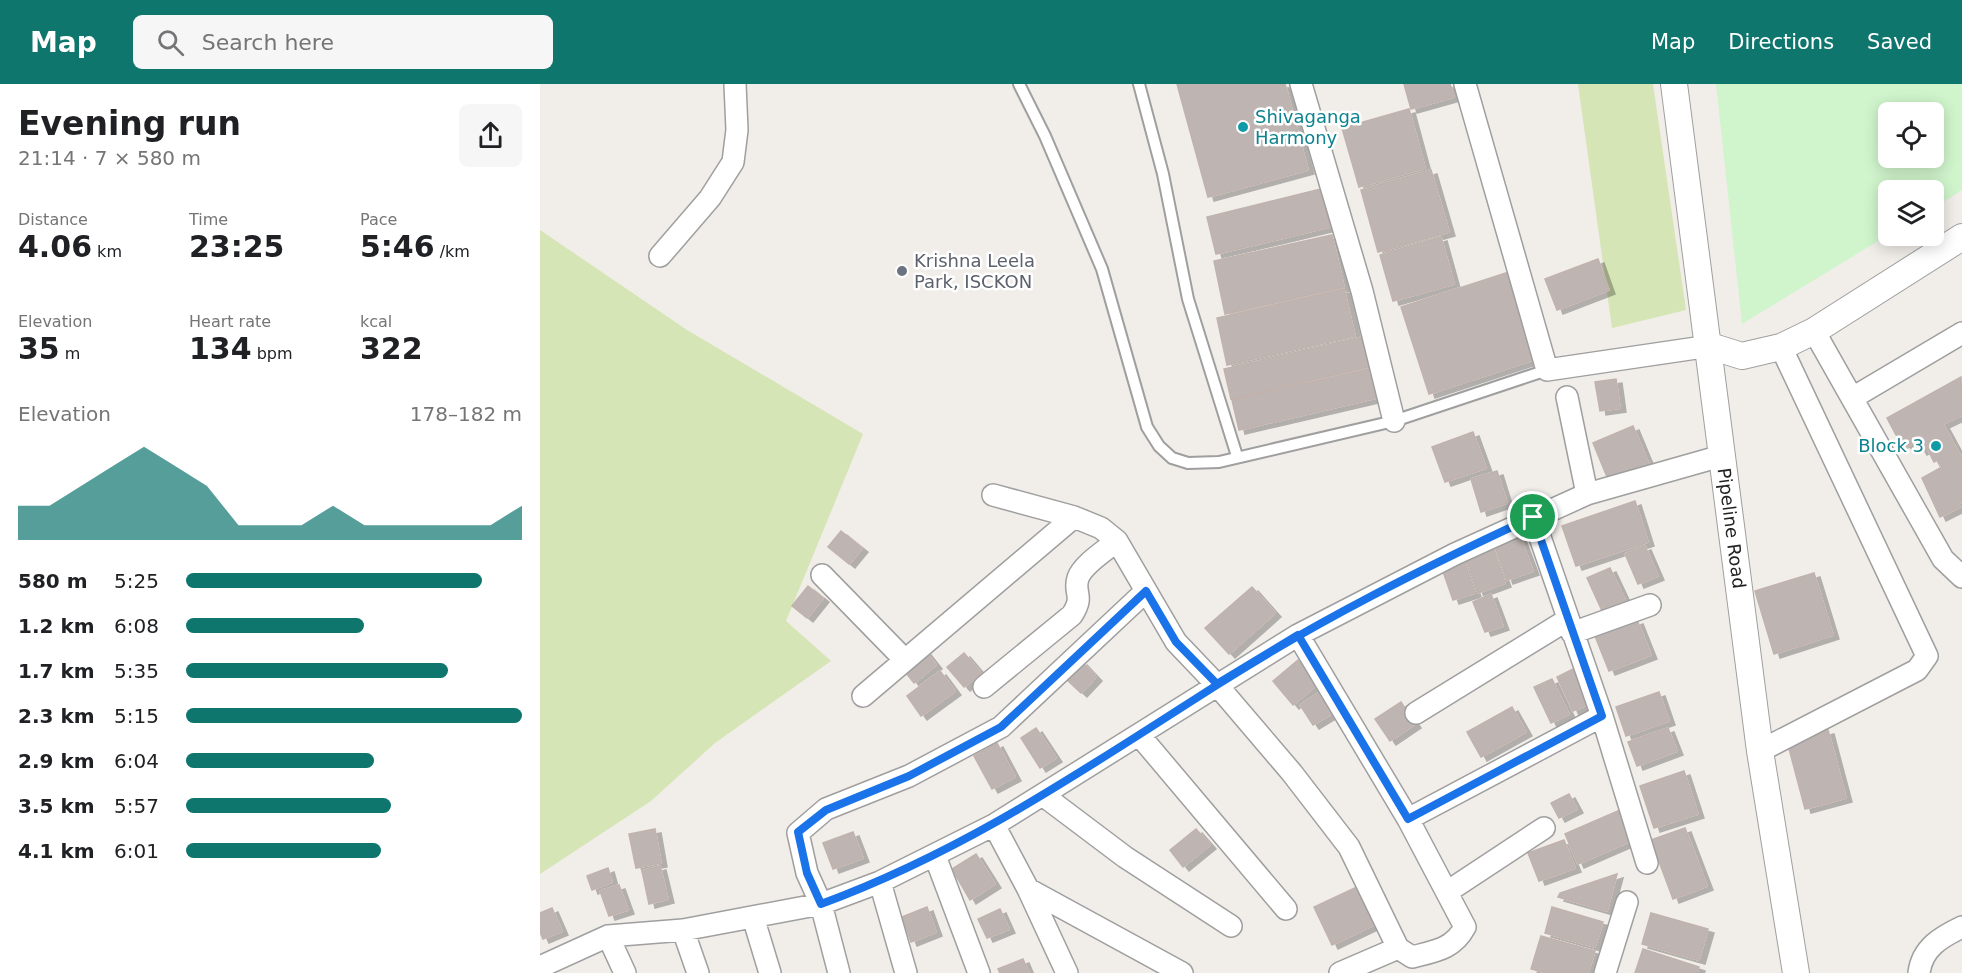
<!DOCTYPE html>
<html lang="en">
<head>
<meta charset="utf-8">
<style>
  :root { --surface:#fff; --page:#f6f6f6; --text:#202124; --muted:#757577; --accent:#0f766e }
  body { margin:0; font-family:"DejaVu Sans",sans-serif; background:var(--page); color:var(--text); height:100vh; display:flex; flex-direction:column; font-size:22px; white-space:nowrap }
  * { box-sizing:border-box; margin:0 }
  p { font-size:20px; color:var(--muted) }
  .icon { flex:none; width:33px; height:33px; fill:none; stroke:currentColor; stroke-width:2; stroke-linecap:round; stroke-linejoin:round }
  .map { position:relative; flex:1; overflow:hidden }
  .sheet { display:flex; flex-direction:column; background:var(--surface); width:540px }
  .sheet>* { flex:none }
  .controls { position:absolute; left:1338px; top:18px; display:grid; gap:12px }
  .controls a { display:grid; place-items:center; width:66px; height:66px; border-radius:9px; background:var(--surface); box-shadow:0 3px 15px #0003; font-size:30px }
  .pin { position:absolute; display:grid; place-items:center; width:51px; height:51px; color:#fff; margin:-26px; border:3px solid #fff; border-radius:50%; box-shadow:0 2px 6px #0007 }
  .round { display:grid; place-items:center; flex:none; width:63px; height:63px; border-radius:9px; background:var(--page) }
  .head { display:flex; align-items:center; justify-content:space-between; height:102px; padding:0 18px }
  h1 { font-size:33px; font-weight:700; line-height:45px }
  .stats { display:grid; grid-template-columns:repeat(3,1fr); gap:9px; height:102px; padding:6px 18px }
  .stats div { display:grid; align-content:center }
  .stats b { font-size:30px; font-weight:700 }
  .stats small { font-size:16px; font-weight:400 }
  .stats p { font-size:16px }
  .chart { height:168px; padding:12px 18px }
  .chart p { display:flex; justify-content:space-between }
  .chart svg { width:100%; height:108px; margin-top:6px; fill:var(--accent); opacity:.7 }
  ul { padding:0 18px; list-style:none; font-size:20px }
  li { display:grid; grid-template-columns:96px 72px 1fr; align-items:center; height:45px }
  li i { height:15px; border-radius:8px; background:var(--accent) }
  header { display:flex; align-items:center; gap:36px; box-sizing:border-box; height:84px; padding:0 30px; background:var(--accent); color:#fff }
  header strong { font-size:28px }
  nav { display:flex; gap:33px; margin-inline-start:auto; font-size:21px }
  .search { width:420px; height:54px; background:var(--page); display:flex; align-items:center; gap:15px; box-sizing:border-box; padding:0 21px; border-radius:9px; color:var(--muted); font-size:22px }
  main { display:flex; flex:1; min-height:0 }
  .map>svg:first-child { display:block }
  .grass { fill:#d5e5b5 }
  .park { fill:#d0f5cc; fill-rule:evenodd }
  .building { fill:#beb5b2; stroke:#c1b2ad; stroke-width:1.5; filter:url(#shadow) }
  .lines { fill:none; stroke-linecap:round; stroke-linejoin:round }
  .service-casing { stroke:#9f9f9f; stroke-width:14 }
  .minor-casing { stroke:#9f9f9f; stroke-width:24 }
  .tertiary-casing { stroke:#9f9f9f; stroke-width:28 }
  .service { stroke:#fff; stroke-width:10 }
  .minor { stroke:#fff; stroke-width:21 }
  .tertiary { stroke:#fff; stroke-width:26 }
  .route-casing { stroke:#fff; stroke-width:12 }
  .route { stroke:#1a73e8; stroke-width:8 }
  .culture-dot { fill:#0f9aa8; stroke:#fff; stroke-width:2 }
  .worship-dot { fill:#6b7280; stroke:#fff; stroke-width:2 }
  .labels { text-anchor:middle; stroke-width:5; stroke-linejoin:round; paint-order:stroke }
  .culture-label { font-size:18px; fill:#0d838f; stroke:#fff; text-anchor:start }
  .worship-label { font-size:18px; fill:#5b616d; stroke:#fff; text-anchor:start }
  .street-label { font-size:18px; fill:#222; stroke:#fff }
</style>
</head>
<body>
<header>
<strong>Map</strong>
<div class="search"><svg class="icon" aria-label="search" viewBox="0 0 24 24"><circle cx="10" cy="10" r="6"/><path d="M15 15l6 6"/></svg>Search here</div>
<nav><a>Map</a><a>Directions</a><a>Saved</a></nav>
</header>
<main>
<section class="sheet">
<div class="head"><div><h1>Evening run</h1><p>21:14 · 7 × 580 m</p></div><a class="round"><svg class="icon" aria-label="share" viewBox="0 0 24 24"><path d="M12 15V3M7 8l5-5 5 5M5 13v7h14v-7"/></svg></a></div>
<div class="stats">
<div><p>Distance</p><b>4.06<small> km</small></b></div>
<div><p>Time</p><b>23:25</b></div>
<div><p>Pace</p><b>5:46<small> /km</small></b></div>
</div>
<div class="stats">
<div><p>Elevation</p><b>35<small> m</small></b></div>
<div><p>Heart rate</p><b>134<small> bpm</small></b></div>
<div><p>kcal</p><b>322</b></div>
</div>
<div class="chart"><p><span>Elevation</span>178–182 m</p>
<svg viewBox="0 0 160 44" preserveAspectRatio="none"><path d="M0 44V30L10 30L20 22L30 14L40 6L50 14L60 22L70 38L80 38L90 38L100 30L110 38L120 38L130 38L140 38L150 38L160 30V44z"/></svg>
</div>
<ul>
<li><b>580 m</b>5:25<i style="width:88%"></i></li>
<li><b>1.2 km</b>6:08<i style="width:53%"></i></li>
<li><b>1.7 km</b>5:35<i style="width:78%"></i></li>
<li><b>2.3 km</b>5:15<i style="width:100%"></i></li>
<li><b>2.9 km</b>6:04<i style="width:56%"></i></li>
<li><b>3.5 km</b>5:57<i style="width:61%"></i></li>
<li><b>4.1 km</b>6:01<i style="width:58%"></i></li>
</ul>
</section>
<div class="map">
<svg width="1422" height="889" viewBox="0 0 1422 889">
  <defs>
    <filter id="shadow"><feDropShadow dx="6" dy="4" stdDeviation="0" flood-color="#0004"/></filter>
  </defs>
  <rect width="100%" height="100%" fill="#f1ede9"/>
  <path class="grass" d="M1038 0H1113L1146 226 1072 244Z
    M0 146 147 246 323 350 246 537 291 577 175 659 111 717 0 790Z"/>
  <path class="park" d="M1176 0H1422V106L1394 124V106H1348V151L1202 240ZM1348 28H1394V74H1348Z"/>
  <path class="building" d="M637 0H745L768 86 668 113Z
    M864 0H910L914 13 871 25Z
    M869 25 885 84 819 103 802 44Z
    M891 86 909 148 838 168 821 106Z
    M781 105 790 143 676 170 667 133Z
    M792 151 804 203 685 230 674 177Z
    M901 153 914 200 853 217 840 171Z
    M1058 175 1069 206 1017 226 1005 195Z
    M969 188 996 275 889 310 861 223Z
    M804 205 815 252 687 281 677 234Z
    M823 253 829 283 691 315 684 285Z
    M830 285 837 314 699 346 692 316Z
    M1421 293 1422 331 1403 340 1422 375V418L1418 420 1420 423 1400 433 1382 394 1402 383 1398 376 1394 378 1387 364 1381 367 1376 358 1367 363 1364 359 1361 360 1347 334Z
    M1076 295 1080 324 1060 327 1055 298Z
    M1093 342 1110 383 1070 400 1053 359Z
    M933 348 946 384 905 398 892 363Z
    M957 387 967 419 941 428 931 395Z
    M1095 417 1108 458 1036 482 1022 442Z
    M301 447 322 464 309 480 288 463Z
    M978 447 993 487 967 496 953 456Z
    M952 460 965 499 938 509 925 470Z
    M1105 462 1118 492 1098 500 1085 470Z
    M922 471 935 509 913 516 900 479Z
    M1070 484 1086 518 1063 529 1047 494Z
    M1274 489 1293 551 1234 570 1215 507Z
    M268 502 283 514 267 534 252 522Z
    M712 503 735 529 689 570 665 544Z
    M951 510 963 542 945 548 933 518Z
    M1097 536 1111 571 1069 587 1055 552Z
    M385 567 396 581 374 599 363 585Z
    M424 569 441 589 424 603 407 583Z
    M758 576 778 600 753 621 733 597Z
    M541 577 556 593 541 609 525 594Z
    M1035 584 1051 619 1033 627 1017 593Z
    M400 587 415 607 381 632 367 612Z
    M1012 595 1029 630 1011 639 994 603Z
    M780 608 793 629 773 641 760 621Z
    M1119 608 1129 637 1086 652 1076 623Z
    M861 618 875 640 850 657 835 635Z
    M972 623 986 648 941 673 927 648Z
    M496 644 516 674 500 684 481 654Z
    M1128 644 1137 667 1097 682 1088 658Z
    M1288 646 1306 714 1265 725 1247 657Z
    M457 659 475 693 452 705 434 672Z
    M1144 687 1158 730 1114 744 1100 702Z
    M1029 710 1037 725 1019 734 1011 719Z
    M1080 726 1093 756 1038 780 1025 750Z
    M1145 744 1167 802 1133 815 1111 756Z
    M115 745 121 779 96 784 89 750Z
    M656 745 670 761 643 783 630 766Z
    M313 748 323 774 293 785 283 759Z
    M1024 756 1035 784 999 797 988 769Z
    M436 770 455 800 430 816 412 785Z
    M120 782 128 815 109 820 102 787Z
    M68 784 72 798 52 806 47 792Z
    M1077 790 1067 827 1018 813 1020 809Z
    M79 801 88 826 69 832 60 807Z
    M821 801 838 839 792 861 774 823Z
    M387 823 396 848 371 858 362 833Z
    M1012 823 1063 838 1055 863 1005 849Z
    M12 824 22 847 3 855 0 848V829Z
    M460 825 469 845 447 854 438 835Z
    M1111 829 1168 845 1159 876 1102 860Z
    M1001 852 1055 867 1048 889H1007L991 885Z
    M1103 865 1159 883 1157 889H1095Z
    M483 875 489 889H460L458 885Z"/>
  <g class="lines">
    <g class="service-casing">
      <path id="service" d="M479 0 505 52 562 185 607 343 619 362 632 374 648 379 679 378 854 337 1007 286
        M599 0 623 90 648 215 697 372"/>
    </g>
    <g class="minor-casing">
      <path id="minor" d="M761 0 822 207 854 337
        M925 0 1007 286 1170 262
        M120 172 170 114 193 78 197 46 195 0
        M1274 247 1403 475 1422 493
        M1027 313 1047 410
        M1314 313 1422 249
        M453 411 534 433 561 444 577 457 636 558 677 601 752 689 809 763 858 864 872 873C896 867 913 865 925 843L868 735 758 551
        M282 491 365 576
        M1032 549 1110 521
        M444 603 532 531C545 511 533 510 538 494 543 480 566 466 577 457
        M323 612 534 433
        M876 629 1027 536
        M1062 632 1107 779
        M600 652 746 825
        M1220 667 1377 586 1387 572 1241 263
        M504 712 585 773 691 842
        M868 735 1062 632 993 433
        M454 741 488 805 527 889
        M395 772 439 889
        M340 798 366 889
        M488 805 642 889
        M907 808 1004 744
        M213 833 230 889
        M143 846 158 889
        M68 852 85 889
        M0 883 68 852 143 846 281 820 340 798 454 741 758 551 915 470 1047 410 1181 372
        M299 889 281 820 267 789 258 749 286 725 369 692 461 643 606 507
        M800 889 858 864
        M1065 889 1087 818
        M1379 889C1382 864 1401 853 1422 843"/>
    </g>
    <g class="tertiary-casing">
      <g id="tertiary">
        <path id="s1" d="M1134 0 1220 667 1256 889"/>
        <path d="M1170 262 1202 272 1241 263 1274 247 1422 153"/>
      </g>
    </g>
    <use href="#service" class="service"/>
    <use href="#minor" class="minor"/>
    <use href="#tertiary" class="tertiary"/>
  </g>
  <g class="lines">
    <g class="route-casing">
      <path id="route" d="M993 433C885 483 777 537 677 601 546 684 428 766 281 820L267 789 258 748 286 726 369 692 461 643 606 507 636 558 677 600 758 551 868 735 1062 632 993 433"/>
    </g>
    <use href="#route" class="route"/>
  </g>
  <g class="culture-dot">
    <circle cx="703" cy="43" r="6"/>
    <circle cx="1396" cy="362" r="6"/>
  </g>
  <circle class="worship-dot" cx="362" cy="187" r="6"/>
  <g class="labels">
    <g class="culture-label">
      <text x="715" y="39">Shivaganga<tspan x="715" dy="21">Harmony</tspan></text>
      <text x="1384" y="368" text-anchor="end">Block 3</text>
    </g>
    <g class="worship-label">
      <text x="374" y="183">Krishna Leela<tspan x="374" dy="21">Park, ISCKON</tspan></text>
    </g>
    <g class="street-label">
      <text dy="6" stroke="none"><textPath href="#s1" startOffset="448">Pipeline Road</textPath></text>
    </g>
  </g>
</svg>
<div class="controls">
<a><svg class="icon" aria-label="locate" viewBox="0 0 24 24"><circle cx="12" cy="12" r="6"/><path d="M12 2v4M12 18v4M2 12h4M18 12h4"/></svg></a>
<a><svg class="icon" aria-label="layers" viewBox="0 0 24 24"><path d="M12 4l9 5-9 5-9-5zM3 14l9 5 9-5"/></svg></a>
</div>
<div class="pin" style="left:993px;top:433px;background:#1e9e55"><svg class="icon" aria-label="arrive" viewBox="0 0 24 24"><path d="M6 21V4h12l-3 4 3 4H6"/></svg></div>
</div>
</main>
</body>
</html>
